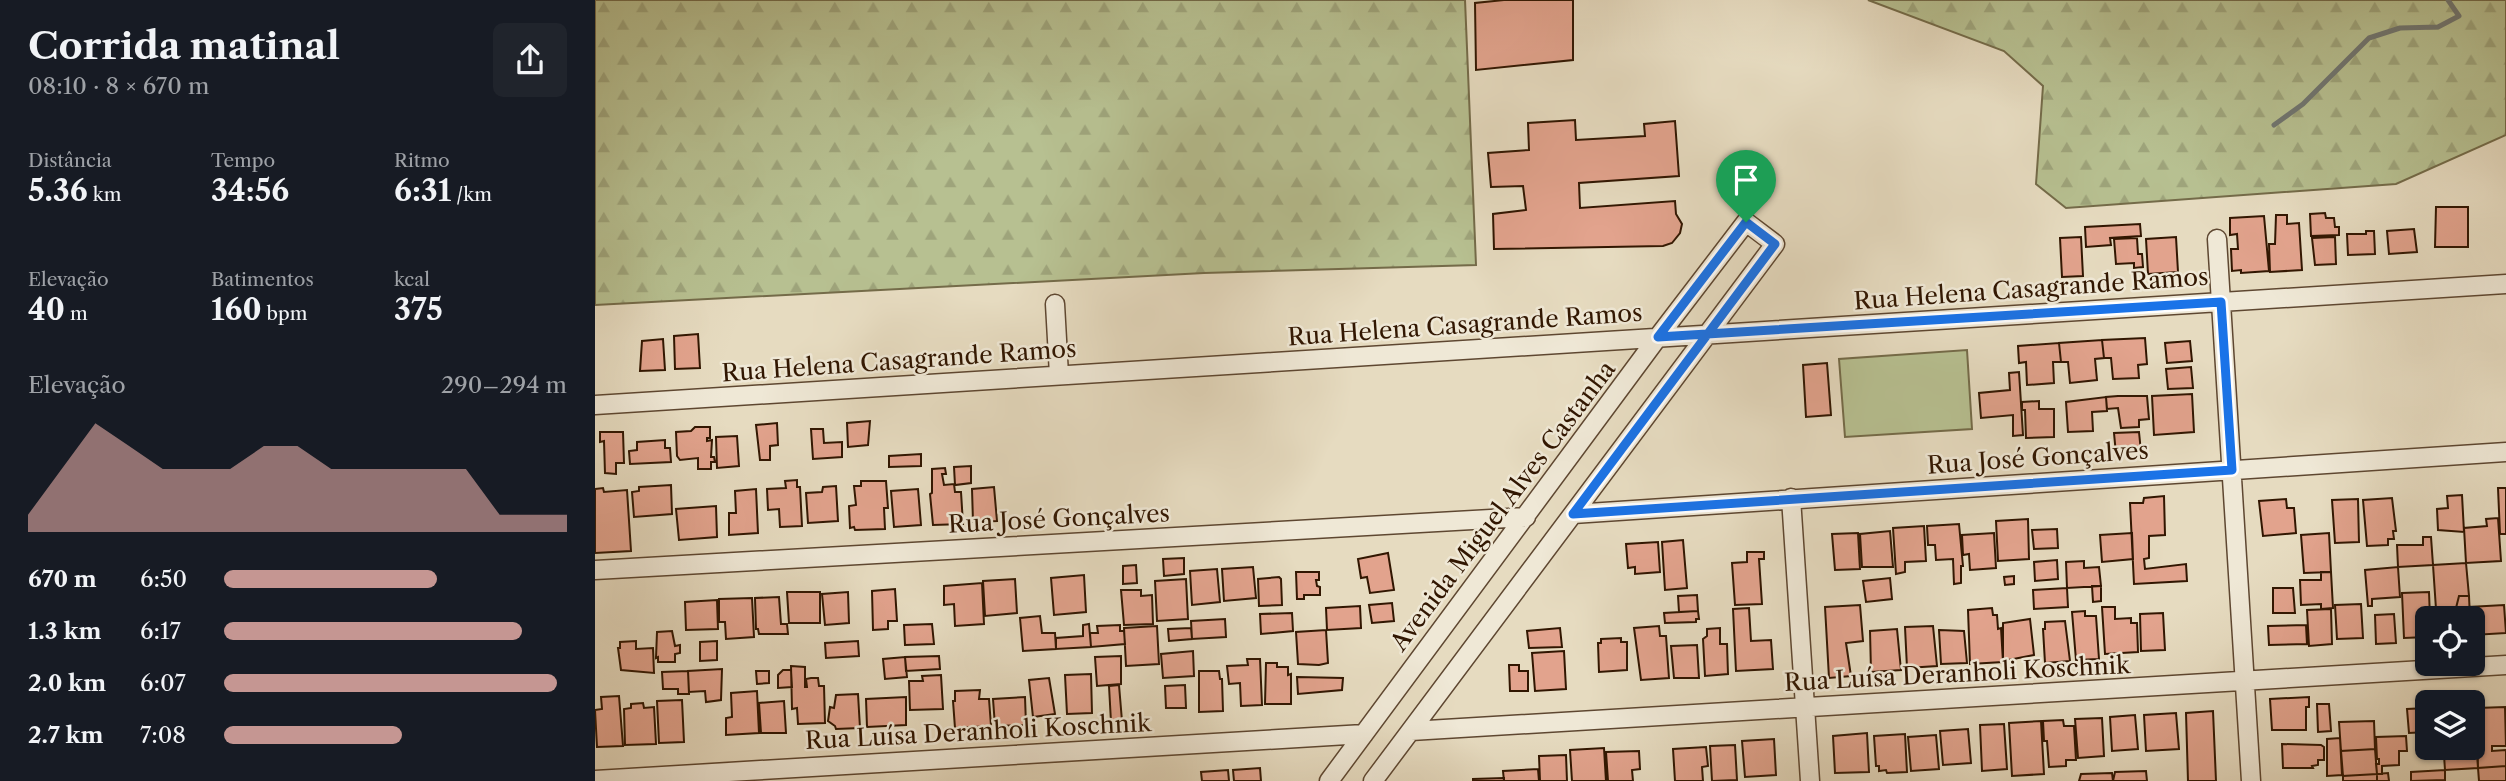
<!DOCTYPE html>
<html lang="pt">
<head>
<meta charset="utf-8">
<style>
  :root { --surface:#171b24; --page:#20242c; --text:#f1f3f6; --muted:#9ea1a6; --accent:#c59692 }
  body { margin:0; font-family:"Libre Caslon Text",serif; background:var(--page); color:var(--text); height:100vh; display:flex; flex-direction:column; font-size:26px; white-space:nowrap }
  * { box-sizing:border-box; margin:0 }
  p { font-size:23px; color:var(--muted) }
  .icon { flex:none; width:38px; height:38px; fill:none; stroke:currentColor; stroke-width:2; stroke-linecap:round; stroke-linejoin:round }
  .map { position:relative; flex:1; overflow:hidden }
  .sheet { display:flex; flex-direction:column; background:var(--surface); width:595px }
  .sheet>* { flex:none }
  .controls { position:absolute; left:1820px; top:606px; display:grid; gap:14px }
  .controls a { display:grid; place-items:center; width:70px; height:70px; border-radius:10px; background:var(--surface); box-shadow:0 2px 5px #0004; font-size:35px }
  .pin { position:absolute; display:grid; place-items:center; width:60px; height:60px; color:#fff; margin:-72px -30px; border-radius:50% 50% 50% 0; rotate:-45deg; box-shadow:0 0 7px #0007 }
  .pin .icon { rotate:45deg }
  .round { display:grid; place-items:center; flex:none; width:74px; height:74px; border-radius:10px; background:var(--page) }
  .overview { display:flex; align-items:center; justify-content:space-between; height:119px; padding:0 28px }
  h1 { font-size:38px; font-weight:800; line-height:52px }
  .metrics { display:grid; grid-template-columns:repeat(3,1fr); gap:10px; height:119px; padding:7px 28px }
  .metrics div { display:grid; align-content:center }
  .metrics b { font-size:30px; font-weight:800 }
  .metrics small { font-size:19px; font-weight:400 }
  .metrics p { font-size:19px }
  .chart { height:196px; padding:14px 28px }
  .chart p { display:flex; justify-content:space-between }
  .chart svg { width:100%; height:126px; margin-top:7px; fill:var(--accent); opacity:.7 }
  ul { padding:0 28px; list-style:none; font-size:23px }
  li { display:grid; grid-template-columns:112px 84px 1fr; align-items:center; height:52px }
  li i { height:18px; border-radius:9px; background:var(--accent) }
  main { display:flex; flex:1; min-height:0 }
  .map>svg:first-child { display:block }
  .forest { fill:url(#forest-firs); stroke:#746b49; stroke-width:2 }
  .pitch { fill:#b7c091; stroke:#746b49; stroke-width:2 }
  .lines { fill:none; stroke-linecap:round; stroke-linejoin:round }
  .stream { stroke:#717772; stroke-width:5 }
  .building { fill:#e2a38d; stroke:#311601; stroke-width:2 }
  .minor-casing { stroke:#5e4731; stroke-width:21 }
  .minor { stroke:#efe8d6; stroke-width:18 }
  .route-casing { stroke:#fff; stroke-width:14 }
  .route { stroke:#1a73e8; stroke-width:9 }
  .labels { text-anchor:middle; stroke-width:5; stroke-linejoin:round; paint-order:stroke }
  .street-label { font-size:24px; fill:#311601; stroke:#efe8d6 }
</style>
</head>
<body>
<main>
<section class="sheet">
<div class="overview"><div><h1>Corrida matinal</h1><p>08:10 · 8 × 670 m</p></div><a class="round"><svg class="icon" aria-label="share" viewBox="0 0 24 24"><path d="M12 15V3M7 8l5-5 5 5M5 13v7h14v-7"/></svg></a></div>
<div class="metrics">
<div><p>Distância</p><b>5.36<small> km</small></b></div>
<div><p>Tempo</p><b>34:56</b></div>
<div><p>Ritmo</p><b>6:31<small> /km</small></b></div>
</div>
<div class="metrics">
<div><p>Elevação</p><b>40<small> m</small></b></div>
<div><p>Batimentos</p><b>160<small> bpm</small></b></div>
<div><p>kcal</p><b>375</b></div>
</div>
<div class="chart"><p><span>Elevação</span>290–294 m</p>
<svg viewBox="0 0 160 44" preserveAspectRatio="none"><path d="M0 44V38L10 22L20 6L30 14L40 22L50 22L60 22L70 14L80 14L90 22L100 22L110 22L120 22L130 22L140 38L150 38L160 38V44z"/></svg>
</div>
<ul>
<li><b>670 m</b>6:50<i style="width:62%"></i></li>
<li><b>1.3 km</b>6:17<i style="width:87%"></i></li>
<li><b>2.0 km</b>6:07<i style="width:97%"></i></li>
<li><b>2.7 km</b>7:08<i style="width:52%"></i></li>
</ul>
</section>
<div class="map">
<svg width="1911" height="781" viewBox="0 0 1911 781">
  <defs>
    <pattern id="forest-firs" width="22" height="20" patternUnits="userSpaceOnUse" patternTransform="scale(1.75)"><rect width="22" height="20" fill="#b7c091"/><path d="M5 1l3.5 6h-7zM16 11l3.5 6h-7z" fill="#9ea47b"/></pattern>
  </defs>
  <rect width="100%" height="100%" fill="#e6dbc0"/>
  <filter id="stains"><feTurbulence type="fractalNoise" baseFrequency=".00286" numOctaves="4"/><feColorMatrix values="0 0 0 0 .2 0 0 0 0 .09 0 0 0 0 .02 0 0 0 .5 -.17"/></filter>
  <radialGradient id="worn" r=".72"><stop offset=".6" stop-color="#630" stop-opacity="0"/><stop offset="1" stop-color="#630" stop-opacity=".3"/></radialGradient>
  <path class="forest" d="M0 0H870L881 265 609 273 0 305Z
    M1273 0H1911V135L1801 184 1471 208 1441 184 1448 86 1409 51Z"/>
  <path class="pitch" d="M1372 350 1377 429 1250 437 1244 359Z"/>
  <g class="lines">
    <path class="stream" d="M1679 125 1708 104 1774 38 1805 28 1843 27 1864 16 1853 0"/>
  </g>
  <path class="building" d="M909 0H978V60L881 70 880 3Z
    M980 120 981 140 1050 136 1049 124 1080 121 1084 176 984 183 985 208 1080 201 1081 214 1087 224 1085 233 1077 243 1068 246 899 249 898 214 931 210 928 186 896 187 893 153 934 150 933 123Z
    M1841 207H1873V247H1840Z
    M1730 213 1731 218H1739L1740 227H1744V235L1716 236 1715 214Z
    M1681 215H1692V224L1704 223 1707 270 1675 272 1674 244H1680Z
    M1669 216 1674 271 1646 273V270L1637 271 1636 249H1643L1642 234 1635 235V218Z
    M1545 224 1546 236 1515 238 1516 245 1491 247 1490 227Z
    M1819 229 1822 252 1794 254 1792 231Z
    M1771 231H1779L1780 254 1753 255 1752 234H1771Z
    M1486 237 1488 276 1467 277 1465 238Z
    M1581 237 1583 272 1553 274 1551 239Z
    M1740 237 1741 264 1720 265 1717 238Z
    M1542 238 1543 254H1547L1548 267 1539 268V263L1521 264 1519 239Z
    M103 334 105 368 80 369 79 336Z
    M1550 338 1552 364 1543 365 1544 378 1518 379 1516 358H1509L1507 340Z
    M68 339 70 370 45 371 47 341Z
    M1507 340 1509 358 1500 359 1502 380 1475 383 1473 362H1466L1464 343Z
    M1595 341 1597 361 1572 363 1570 343Z
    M1464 343 1466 362H1458L1459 383 1432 385 1431 362 1424 363 1423 346Z
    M1232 363 1236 415 1211 417 1208 365Z
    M1596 367 1598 388 1573 389 1571 369Z
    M1424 372 1428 435 1418 436V415L1386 418 1384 393 1415 390 1414 373Z
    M1597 394 1599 432 1559 435 1557 396Z
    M1523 396H1552L1554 419 1544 420V427L1526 428 1523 408 1512 409 1511 397Z
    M1511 397 1512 411 1497 412 1498 431 1473 432 1471 402Z
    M1444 401V409H1459V437L1431 438 1430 410H1427V402Z
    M275 421 273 445 253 447 252 423Z
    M182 423 183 445 175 446V460H165L161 425Z
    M100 427H115V438H112V441L117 440 116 457H119L120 462H116V469H103V458L85 460 82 456 81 432 96 431Z
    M216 429H228L229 443 247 442V457L218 459Z
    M5 432H28L29 463H21V474L10 473 9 441 5 442Z
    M1544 432 1546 452 1521 454 1519 433Z
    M142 436 144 466 122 468 121 437Z
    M70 440V448H75L76 462 35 464 34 451 42 450V442Z
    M326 454V466L294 467V456Z
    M376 466V483L360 485 359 467Z
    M350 468 351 474H347L349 485 359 484 360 492H366L368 524 338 525 335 494 337 493V469Z
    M202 480V487H205L207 526 185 527 184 509 173 510 172 489 191 488 190 481Z
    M266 481H291L293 508H289L290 529 260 530 259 527 255 528 254 506 261 505 259 486H266Z
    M76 485 77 514 39 517 37 492 44 491V487Z
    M241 486 243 521 213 523 211 493 227 492 228 487Z
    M399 487 402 521 378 522 377 489Z
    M8 488 9 492 32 490 36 551 0 553V489Z
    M1903 488H1911V534H1905Z
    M161 489 163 533 134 535V513H141L140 491Z
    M323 489 326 525 299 527 296 491Z
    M1867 495 1869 532 1843 530 1842 509 1853 508 1852 496Z
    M1569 496 1570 535 1554 536V558L1549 559 1550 569 1591 564 1592 581 1539 584 1535 503H1548L1549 498Z
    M1797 498 1801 531H1798L1799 539H1793V545L1772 546 1768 500Z
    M1691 499 1692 508H1699L1701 533 1668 536 1664 501Z
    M1763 499 1764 542 1740 543 1737 500Z
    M121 506 122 537 84 540 81 509Z
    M1903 518 1906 561 1871 563 1869 528 1892 526 1891 519Z
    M1433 519 1434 559 1403 561 1401 521Z
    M1364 524 1368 566H1366V583L1359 584 1358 559 1341 560 1340 545H1333L1332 526Z
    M1329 526 1331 561 1310 562V572L1301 574 1298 528Z
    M1462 529 1463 548 1439 549 1437 530Z
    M1295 531 1298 567H1267L1265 534Z
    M1263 533 1265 569 1240 570 1237 534Z
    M1399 533 1401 568 1375 570 1374 554 1368 555 1367 535Z
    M1537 533 1538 559 1507 562 1505 535Z
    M1734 533 1736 572 1709 573 1706 535Z
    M1828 537H1836L1838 565 1803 567 1802 545H1828Z
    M1088 540 1092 588 1070 590 1067 542Z
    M1063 542 1065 572 1040 574V567L1033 568 1031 544Z
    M1152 552H1169V559H1164L1167 604 1140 605 1137 563 1152 562Z
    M793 553 799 590 775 593 772 577 766 578 763 559Z
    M589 558V574L569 576 568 559Z
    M1462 560 1463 579 1440 581 1439 562Z
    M1489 561V568L1504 567 1506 586 1472 588 1471 562Z
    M1871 563 1874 596H1864L1861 608 1841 609 1838 565Z
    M541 565 542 583 528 584V566Z
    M658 567 661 598 629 601 627 569Z
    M1803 567 1805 597 1777 599V606H1773L1770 570Z
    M622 569 625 602 597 605 595 571Z
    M701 572H724V580H721L722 586 725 587V595H709V599H702Z
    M1726 572H1736L1738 608 1726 609V604L1706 605 1705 580H1726Z
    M489 575 491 612 459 615 456 578Z
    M1419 576V584L1410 585 1409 577Z
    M684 577 686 579 687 605 664 606 663 579Z
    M1295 578 1297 599 1271 602 1268 581Z
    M420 579 422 613 390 616 388 581Z
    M591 579 593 619 562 621 560 581Z
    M387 583 389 624 360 626 359 604 349 605V586Z
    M1497 586H1506V601L1498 602Z
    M1472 588 1473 607 1439 609 1438 590Z
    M1678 588H1698L1700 613H1678Z
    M300 589 302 621H293V629L278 630 277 591Z
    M526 590H546V596L557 595 558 624 529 625Z
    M192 592H225V623H194Z
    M253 592 254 623 230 625 227 594Z
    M1834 592 1835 618H1832V637L1809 638 1807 593Z
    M1102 595 1103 611 1084 612 1083 596Z
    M1864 596H1874L1875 618H1841V609L1861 608Z
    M184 597 186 624H192L193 634H164L163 629H161L160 598Z
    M157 598 159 637 131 639 130 622H124V599Z
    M122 600 123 629 91 630 90 602Z
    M797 603 799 621 777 623 774 605Z
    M1766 604 1768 638 1742 639 1740 605Z
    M1265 605 1268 641 1251 643 1256 676 1234 678 1230 607Z
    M1909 605 1911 633 1878 635V618H1875L1874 607Z
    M765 606 766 628 732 630 731 608Z
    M1507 607H1520V619L1536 618V623H1542L1543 652 1510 654Z
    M1154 608 1156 641 1176 640 1178 669 1141 671 1138 609Z
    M1397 608 1398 615H1402L1403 629 1406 628 1408 662 1375 664 1373 610Z
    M1736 609 1737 644 1714 646 1712 610Z
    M1103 611 1104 619H1101V622L1070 623 1069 613Z
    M1490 611V616H1501L1504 659 1481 660 1477 612Z
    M697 613 698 631 666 634 665 614Z
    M1568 613 1570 650 1546 651 1545 614Z
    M1799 614 1801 643 1781 644 1780 615Z
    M445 616 447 633H460L461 649 428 651 425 618Z
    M630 619 631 637 597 639 596 621Z
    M1435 619 1439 655 1408 661V623Z
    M1470 621 1475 661 1450 663 1448 629H1450V622Z
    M337 624 339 644 310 645 309 625Z
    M494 624 496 647 461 649V638L488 636V625Z
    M525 625V631H529L530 644 496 647 495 633H503L502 626Z
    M1711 625 1712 644 1674 645 1673 626Z
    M562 626 564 664 531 666 529 628Z
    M1064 626 1065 636H1071L1074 678 1046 680 1039 628Z
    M1338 626 1342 666 1312 668 1310 627Z
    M596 628 597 639 574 641 573 629Z
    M965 628 967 647 934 648 932 631Z
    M1125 628V644H1132L1133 674 1110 676 1108 639 1112 636V629Z
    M1302 629 1306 670 1276 672 1275 631Z
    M731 630 733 663 724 665 703 664 701 632Z
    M1344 630 1369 631 1372 663 1346 664Z
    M77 631 80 646 85 645V653L80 654V662H63V657L61 658 62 632Z
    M1026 638V642H1032V670L1004 672 1003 643H1006V639Z
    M41 641V649L58 648 59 673 26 670 23 648H25V642Z
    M122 641V660L105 661V642Z
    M263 641 264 656 231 658 230 643Z
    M1102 645 1104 678H1079L1076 646Z
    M598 651 599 676 568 678 566 654Z
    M969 651 971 689 940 691 937 653Z
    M344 656 345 669 311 671 310 657Z
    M526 656V684L502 686 500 657Z
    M310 657 312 677 290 679 288 659Z
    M652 659H665L667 705 646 706 645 683 634 684 632 666 653 665Z
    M671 663H682V667H693V675L696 674V704H670Z
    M914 665H924V671H933V691H915Z
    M196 666 210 667V687H212L211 679 216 678H223L224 686H229L230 723 203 724 202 708 197 709Z
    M127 669 126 700 111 702 110 691 94 692 93 671Z
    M188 670H196L197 687 183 688V675Z
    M93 671 94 694H83V689H68L67 672Z
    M161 671H174V683L162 684Z
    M604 671H624L625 679H627L628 711 604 712Z
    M496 674 497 713 472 714 470 675Z
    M346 675 348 709 315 710 314 681H328L327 676Z
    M702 677 748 678 747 690 703 694Z
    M454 678 460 714 438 717 434 680Z
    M524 685 527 721 516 722 514 686Z
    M590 685 591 708H571L570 686Z
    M385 690 384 699H394L396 726 360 728 358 701H360V691Z
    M162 691 164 733 131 735V718L137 717 136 693Z
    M263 694 265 728 241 729 240 726 233 721 235 707 239 708 241 695Z
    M24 696 28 746 2 747 0 710 7 709 6 697Z
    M311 697V725L272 727 271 699Z
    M430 697 431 725 400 726 398 699Z
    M1714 697V707H1711V730H1677L1675 699Z
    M87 700 89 742 64 743 62 701Z
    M189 701 191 733H166L164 703Z
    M48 703 49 708 59 707 61 744 30 745 29 709 36 708V704Z
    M1722 704H1734L1736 731 1723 732Z
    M1910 707 1911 746H1897V751L1911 750V766L1883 768 1882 708Z
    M1832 708V732L1814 733 1812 709Z
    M1618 711 1621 781H1593L1591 713Z
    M1581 713 1584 749 1551 751 1549 715Z
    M1540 715 1543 749 1517 751 1515 717Z
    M1507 718 1509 756 1483 758 1480 719Z
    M1468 720 1469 726H1479L1481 760H1471V766L1454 767 1452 741H1449L1448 721Z
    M1446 721 1449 774 1417 776 1414 723Z
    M1779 721 1780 749 1746 751 1744 722Z
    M1409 724 1412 769 1387 771 1385 725Z
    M1373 729 1376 763 1348 765 1345 731Z
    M1272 733 1274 772 1240 773 1238 736Z
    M1310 734 1312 772 1292 773 1291 770 1284 771V766H1281L1279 736Z
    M1341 735 1344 769 1316 771 1313 737Z
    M1811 736 1812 751H1804V765L1787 766V774H1782L1781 764H1784V759H1782L1781 737Z
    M1745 738 1747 775 1732 776V739Z
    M1179 739 1181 775 1150 777 1147 741Z
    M1687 744 1726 745 1729 747V760H1723V765L1717 766 1718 768H1688Z
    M1140 745 1142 780 1117 781 1115 746Z
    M1111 747 1113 766 1107 767 1108 781H1080L1078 749Z
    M1009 748 1011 781H977L975 750Z
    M1780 749 1782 774 1748 776 1746 751Z
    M1044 751 1045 769 1037 770 1038 781H1013L1011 752Z
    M1882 754 1883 768 1850 770 1849 755Z
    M971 755 972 781H945L944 756Z
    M1911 766V781H1884L1883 768Z
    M665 768 666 781H639L638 770Z
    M943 769 944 781H909L908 771Z
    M633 770 634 781H607L606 772Z
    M1850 770V780L1816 781V772Z
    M1551 771 1552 781H1518L1520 772Z
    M1517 773 1518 781H1484L1486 774Z
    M1793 773 1794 781H1782V774Z
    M1782 774V781H1748V776Z
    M909 778V781H878V779Z"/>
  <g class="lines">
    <g class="minor-casing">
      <path id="minor" d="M1622 239 1656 781
        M460 304 464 375
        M0 405 1911 284
        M1196 498 1215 781
        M978 514 1911 452
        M0 570 931 517
        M816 731 1911 665
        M0 780 769 734
        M734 781 1063 337 1151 222 1180 244 778 781"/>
    </g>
    <use href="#minor" class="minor"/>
  </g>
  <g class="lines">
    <g class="route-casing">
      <path id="route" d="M1151 222 1063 337 1112 334 1626 302 1637 470 978 514 1180 244 1151 222"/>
    </g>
    <use href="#route" class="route"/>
  </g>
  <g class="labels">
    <g class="street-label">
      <text transform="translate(1436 289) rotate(-4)" y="8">Rua Helena Casagrande Ramos</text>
      <text transform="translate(870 325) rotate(-4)" y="8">Rua Helena Casagrande Ramos</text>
      <text transform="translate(304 361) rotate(-4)" y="8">Rua Helena Casagrande Ramos</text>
      <text transform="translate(1443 458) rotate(-4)" y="8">Rua José Gonçalves</text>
      <text transform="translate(908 506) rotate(-53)" y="8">Avenida Miguel Alves Castanha</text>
      <text transform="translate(464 519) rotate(-3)" y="8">Rua José Gonçalves</text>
      <text transform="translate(1362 674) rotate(-3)" y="8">Rua Luísa Deranholi Koschnik</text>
      <text transform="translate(383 732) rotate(-3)" y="8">Rua Luísa Deranholi Koschnik</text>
    </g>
  </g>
  <rect width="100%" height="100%" filter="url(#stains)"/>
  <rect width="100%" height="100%" fill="url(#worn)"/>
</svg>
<div class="controls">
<a><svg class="icon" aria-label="locate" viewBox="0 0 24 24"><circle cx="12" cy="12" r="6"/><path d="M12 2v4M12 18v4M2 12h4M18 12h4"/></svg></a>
<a><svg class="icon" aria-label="layers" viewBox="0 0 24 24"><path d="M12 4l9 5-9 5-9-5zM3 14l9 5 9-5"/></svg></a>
</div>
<div class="pin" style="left:1151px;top:222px;background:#1e9e55"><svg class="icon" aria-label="arrive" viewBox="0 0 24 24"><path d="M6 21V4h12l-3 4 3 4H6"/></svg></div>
</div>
</main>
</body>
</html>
